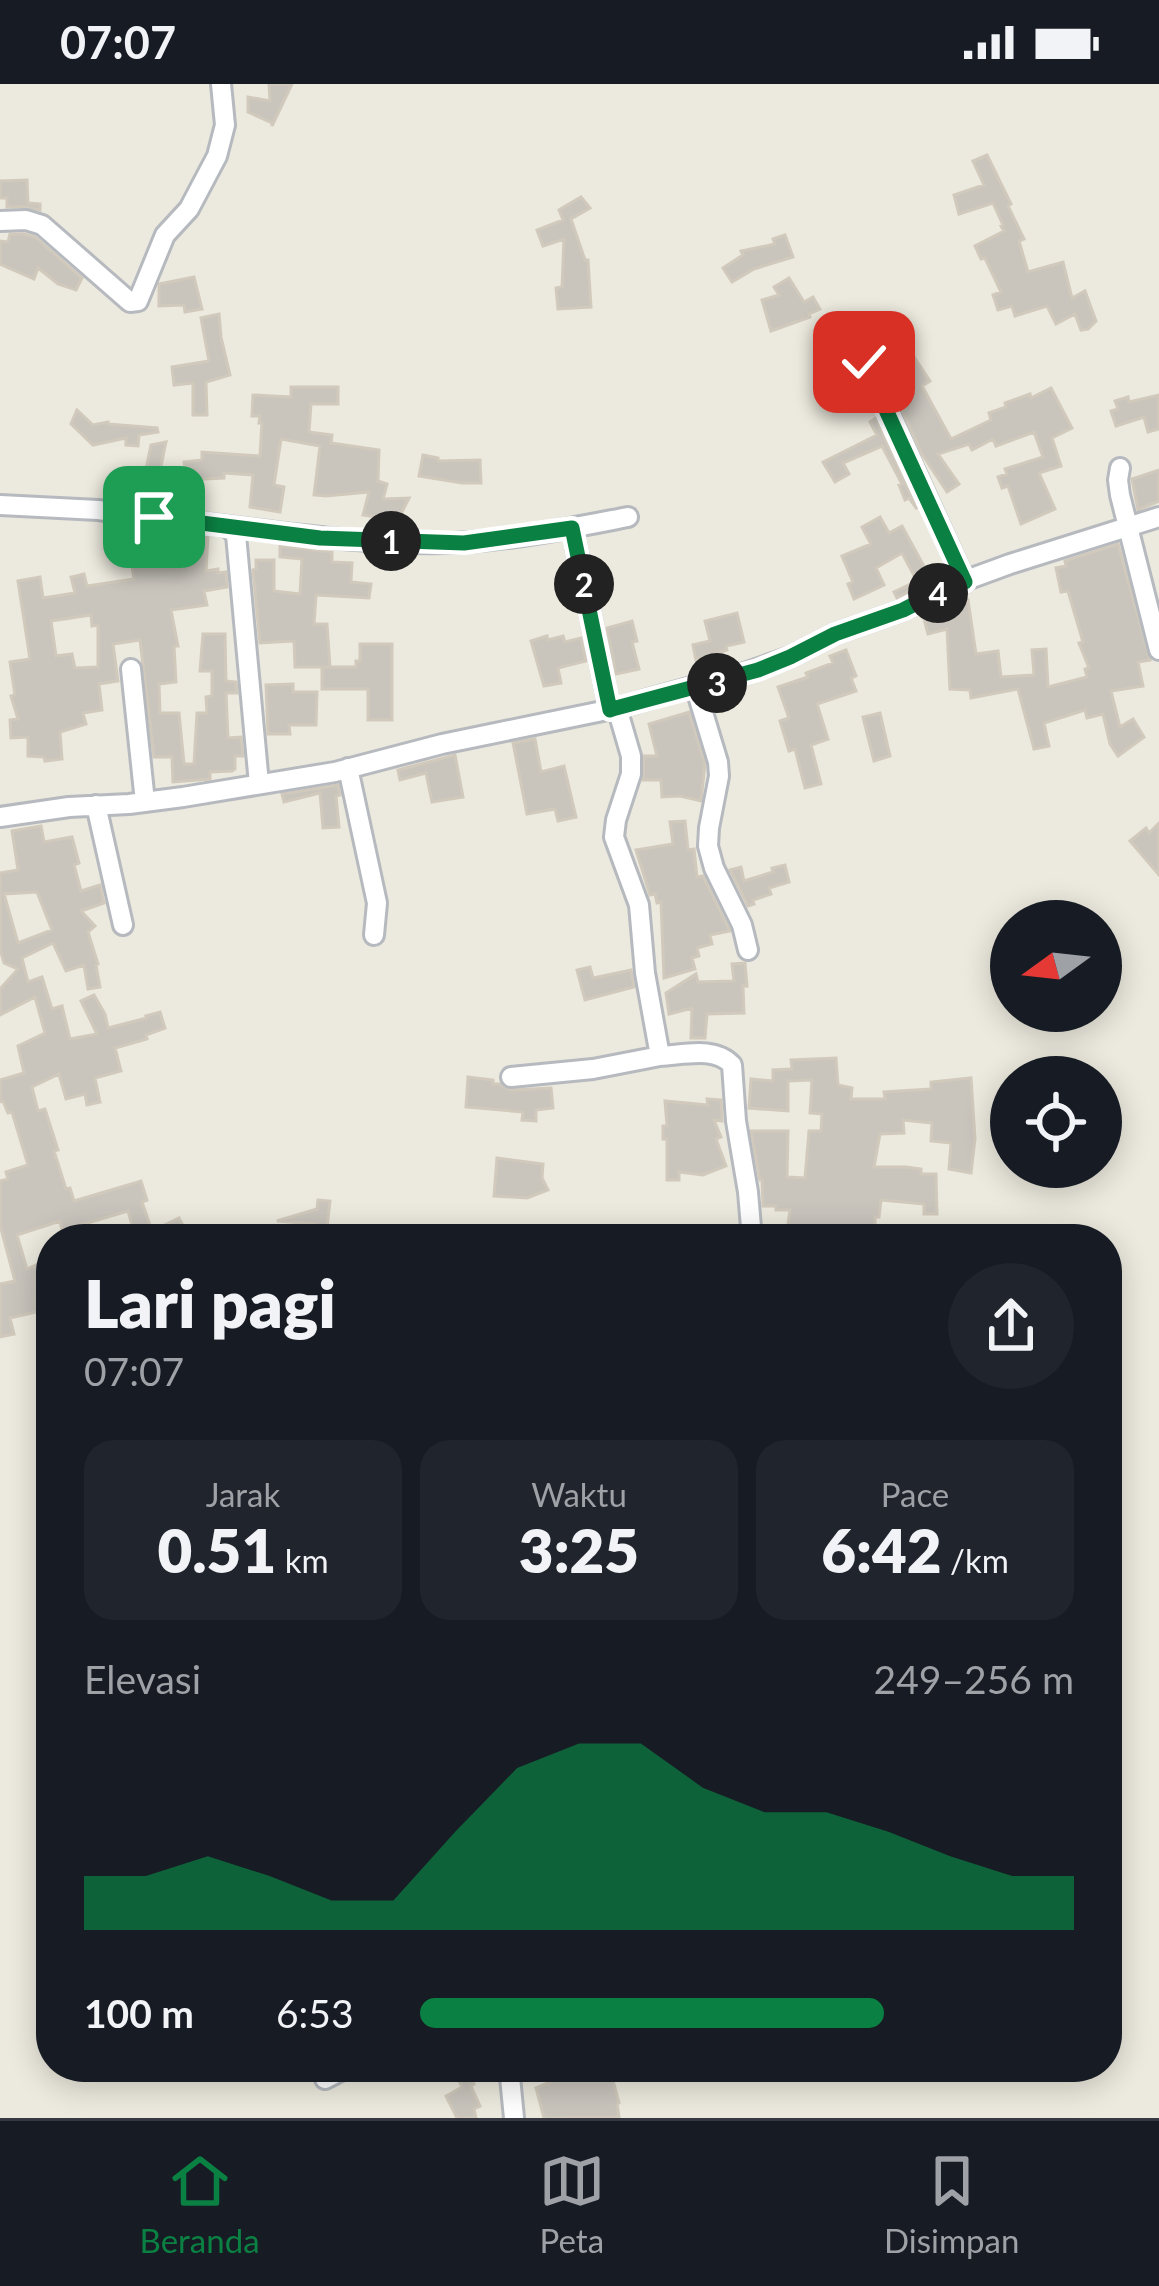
<!DOCTYPE html>
<html lang="id">
<head>
<meta charset="utf-8">
<style>
  :root { --surface:#171b24; --page:#20242c; --text:#f1f3f6; --muted:#9ea1a6; --line:#363941; --accent:#0b8043 }
  body { margin:0; font-family:Lato,sans-serif; background:var(--page); color:var(--text); height:100vh; display:flex; flex-direction:column; font-size:45px; white-space:nowrap }
  * { box-sizing:border-box; margin:0 }
  p { font-size:39px; color:var(--muted) }
  .icon { flex:none; width:66px; height:66px; fill:none; stroke:currentColor; stroke-width:2; stroke-linecap:round; stroke-linejoin:round }
  .map { position:relative; flex:1; overflow:hidden }
  .panel { position:absolute; left:36px; top:1140px; width:1086px; height:858px; display:flex; flex-direction:column; background:var(--surface); border-radius:48px; box-shadow:0 6px 30px #0003 }
  .panel>* { flex:none }
  .needle { width:78px; rotate:255deg }
  .controls { position:absolute; left:990px; top:816px; display:grid; gap:24px }
  .controls a { display:grid; place-items:center; width:132px; height:132px; border-radius:50%; background:var(--surface); box-shadow:0 6px 30px #0003; font-size:60px }
  .pin { position:absolute; display:grid; place-items:center; width:102px; height:102px; color:#fff; margin:-51px; border-radius:24px; box-shadow:0 6px 18px #0006 }
  .km { position:absolute; width:60px; height:60px; margin:-30px; border-radius:50%; background:#222; color:#fff; font-size:33px; line-height:60px; text-align:center }
  .round { display:grid; place-items:center; flex:none; width:126px; height:126px; border-radius:63px; background:var(--page) }
  .summary { display:flex; align-items:center; justify-content:space-between; height:204px; padding:0 48px }
  h1 { font-size:66px; font-weight:800; line-height:90px }
  .metrics { display:grid; grid-template-columns:repeat(3,1fr); gap:18px; height:204px; padding:12px 48px }
  .metrics div { display:grid; align-content:center; border-radius:30px; background:var(--page); text-align:center }
  .metrics b { font-size:60px; font-weight:800 }
  .metrics small { font-size:33px; font-weight:400 }
  .metrics p { font-size:33px }
  .chart { height:336px; padding:24px 48px }
  .chart p { display:flex; justify-content:space-between }
  .chart svg { width:100%; height:216px; margin-top:12px; fill:var(--accent); opacity:.7 }
  ul { padding:0 48px; list-style:none; font-size:39px }
  li { display:grid; grid-template-columns:192px 144px 1fr; align-items:center; height:90px }
  li i { height:30px; border-radius:15px; background:var(--accent) }
  .status { display:flex; justify-content:space-between; align-items:center; height:84px; padding:0 60px; background:var(--surface); direction:ltr }
  .status svg { height:33px; fill:currentColor }
  .tab-bar { display:flex; justify-content:space-around; align-items:center; height:168px; border-top:3px solid var(--line); background:var(--surface); font-size:33px; color:var(--muted) }
  .tab-bar a { display:grid; justify-items:center; gap:6px }
  .tab-bar .current { color:var(--accent) }
  .map>svg:first-child { display:block }
  .building { fill:#c9c5bd; stroke:#d1cabc; stroke-width:3; fill-rule:evenodd }
  .lines { fill:none; stroke-linecap:round; stroke-linejoin:round }
  .minor-casing { stroke:#b6babf; stroke-width:24 }
  .minor { stroke:#fff; stroke-width:18 }
  .route-casing { stroke:#fff; stroke-width:24 }
  .route { stroke:#0b8043; stroke-width:15 }
</style>
</head>
<body>
<div class="status"><b>07:07</b><svg viewBox="0 0 49 12"><path d="M0 12V9h3v3zM5 12V6h3v6zM10 12V3h3v9zM15 12V0h3v12zM26 1h20v11H26zM47 4h2v5h-2z"/></svg></div>
<div class="map">
<svg width="1159" height="2034" viewBox="0 0 1159 2034">
  <rect width="100%" height="100%" fill="#ece9de"/>
  <path class="building" d="M269 0H292L272 42V39L248 28V13L270 17Z
    M987 71 1011 120 1008 122 1024 155 1019 157 1028 188 1063 178 1072 214 1085 207 1096 237 1088 245 1081 246 1075 230 1056 240 1047 222 1015 232 1012 222 998 226 993 211 1001 208 985 174 981 175 975 162 1004 147 1001 142 1003 141 993 119 959 130 954 111 984 101 973 77Z
    M27 96 28 119 40 120V126L26 123H7V114H0V97Z
    M581 113 590 124 571 135 585 176H588L591 223 558 225 556 204 562 203 564 155 543 162 537 146 563 136 559 126Z
    M10 150H24L35 153 82 194 76 206 58 200 38 184 34 195 0 180V157L8 158Z
    M785 151 793 173 754 185 732 198 723 184 743 171 741 167 775 160 773 155Z
    M194 193 202 225 185 228 184 221 159 222V200Z
    M789 194 804 218 813 213 820 225 809 230 810 233 771 247 762 216 779 211 774 203Z
    M219 230 221 253 230 291 206 298 207 331H193V299L174 301 172 283 209 277 201 234Z
    M912 263 914 273 930 297 922 302 951 355 991 336 989 329 1006 323 1005 319 1030 310 1031 314 1051 304 1072 344 1052 354 1061 382 1039 389 1055 425 1021 440 1008 402 1002 404 998 393 1007 390 1005 385 1043 373 1034 348 996 362 993 355 972 366 969 360 938 370 959 400 947 408 922 370 887 293 898 286 895 280Z
    M291 303H338V320H311L309 348 332 351 331 359 379 366 378 397 387 400 383 415 409 414 398 436 363 431 369 408 326 412 314 411 320 362 281 355 274 401 284 403 280 428 250 423 253 391 224 389V394L186 396 184 378 202 376V368L260 372 262 339H259L260 332H252L253 311 291 313Z
    M1159 311V345L1148 348 1144 333 1116 342 1111 327 1118 325 1115 317 1128 313 1129 318Z
    M77 326 93 341 108 338V340L157 344 158 348 139 351 138 362 126 361V354L93 361 71 340Z
    M876 334 917 425 909 414 905 416 899 401 902 400 882 362 843 379 849 390 835 398 823 378 877 351 870 338Z
    M166 358 154 416 140 413 151 361Z
    M423 371 438 374V377L480 376 481 399H462L419 392Z
    M1159 386V417L1138 426 1132 395Z
    M880 433 889 449 902 442 926 486 928 484 933 489 944 484 946 489 897 514 894 508 917 497 902 469 876 484 884 501 854 515 848 500 853 498 842 472 871 460 862 443Z
    M149 447 154 477 185 473 181 450 208 453 206 487 218 485V489L226 488 227 503 204 507 207 521 171 526 178 562H174L176 598 159 600 160 629H179L184 680H194L197 629H207L206 613 212 612V587H200L203 550H225L226 597 236 598 237 609H226L228 654 241 653 243 672H235V685L232 687 210 688V695L173 698 172 673H154L140 556 113 560 118 597 99 600 102 626 83 629 86 640 60 648 62 675 45 677 44 673 28 672V653L11 654 10 636 18 635 11 612 15 611 10 578 30 575 18 497 40 493 43 514 75 509 71 493 84 490 87 502 134 495 132 482 141 480 136 449ZM91 531 92 542 98 541V583L75 584 72 570 56 572 51 537Z
    M1118 460 1150 576 1138 578 1143 602 1111 607 1120 643 1133 635 1144 653 1118 672 1110 660 1103 630 1087 634 1085 626 1044 639 1049 662 1034 665 1018 605 971 614 970 606 950 605 947 545 928 550 923 531 951 523 950 519 968 516 976 570 998 567 1001 593 1034 591 1032 566 1046 565 1048 603 1087 593 1085 585 1089 584 1079 559 1083 558 1068 507 1061 508 1056 484 1066 482 1065 477Z
    M280 462 332 468V478L352 479 351 498 371 500 369 514 316 511 314 540H327L330 583H295L294 557 260 559 253 486 256 485V476H274V507L300 510 302 475 280 473Z
    M737 529 744 558 726 562 727 566 696 576 693 561 710 557 705 537Z
    M632 537 637 557 632 558 639 585 616 590 607 544Z
    M547 552 548 556 563 552 565 558 581 554 586 577 558 584 561 599 544 602 531 557Z
    M360 560H392V636H368V605H322V583H356V577H360Z
    M846 566 856 592 851 594 856 607 817 620 828 655 811 661 821 700 805 704 795 665 789 667 780 637 789 634 778 603 808 593 806 589 833 579 830 572Z
    M293 600V608H317L316 641H289L290 650H268L266 601Z
    M689 628 705 680 701 717 680 712 662 713 661 696H643L644 672H657L649 640Z
    M880 629 890 672 874 677 863 633Z
    M535 655 541 688 564 682 576 733 558 737 555 725 527 730 513 659Z
    M455 671 463 713 432 718 426 689 400 696 398 686Z
    M338 701 340 711 336 712 339 743 323 744 320 709 284 718 282 710Z
    M685 737 688 766 694 765 697 793 703 792 730 847 710 851 712 860 697 864 699 872 692 874 695 885 664 894 661 818 657 819 655 810 650 811 636 766 673 760 670 738Z
    M1159 739V791L1130 757 1146 744 1149 749Z
    M41 742 44 758 72 753 79 779 74 781 81 807 100 801 104 819 81 827 95 842 88 848 98 880 96 881 100 903 88 905 84 881 66 887 53 859 22 874 28 898 42 893 52 925 62 922 70 955 97 950 81 917 94 911 105 930 108 944 147 934 146 932 160 928 165 944 146 951 147 955 115 964 121 987 95 994 100 1018 87 1021 85 1010 66 1015 59 990 32 1003 38 1027 45 1025 58 1066 54 1067 66 1105 70 1104 74 1117 141 1097 147 1116 142 1118 152 1147 179 1134 190 1155H136L128 1127 77 1142 80 1155H64L60 1137 17 1151 27 1185 46 1177 51 1209 37 1213 40 1227 10 1234 14 1250 0 1253V1200L15 1197 0 1141V1097L8 1095 6 1088 28 1081 12 1028 8 1029 3 1017 0 1018V996L24 989 18 962 45 949 35 913 0 931V905L18 885 4 879 0 865V789L18 786 12 747ZM37 808 52 846 18 859 4 810Z
    M785 781 789 798 769 804 771 810 753 816 754 820 748 822 730 786 741 783 744 797 773 788 772 784Z
    M745 879 747 902H743L744 929 707 930 705 954H691L692 924 669 930 666 909 696 890 698 898 734 897 732 880Z
    M590 883 593 894 631 886 634 903 585 916 577 886Z
    M836 974 838 1001 852 1004 851 1015H885L884 1008 931 1005V998L971 994 975 1055 971 1089 949 1085 951 1059 931 1057 932 1039 903 1036 904 1049 880 1050 874 1083H906L921 1085V1090H936L937 1130H924V1120L881 1116 879 1133H875V1147H842L841 1155H786L790 1126H776V1122H763L762 1096H760L751 1047H788L787 1093 805 1094 809 1047H821L822 1030 810 1029 812 996 788 997V1027L749 1024 751 995 773 997V986L792 985 791 976Z
    M468 993 493 996V1000H500L511 1006 551 1004 553 1024 536 1026V1037L522 1036 523 1028 466 1023Z
    M707 1015 721 1016 722 1037 714 1036 721 1053 716 1055 726 1082 703 1091 679 1088V1096H667V1055H663V1042H667L665 1017 708 1021Z
    M497 1074 543 1080 542 1094 548 1106 527 1114 494 1112Z
    M318 1116 330 1117 326 1153 314 1152 315 1140 277 1137 317 1125Z
    M452 1983H466L474 2000 471 2002 480 2022 474 2025 476 2034H457L446 2012 462 2003Z
    M578 1984 582 1992 610 1985 619 2019 617 2020 619 2033 544 2034 536 2004 560 1994 557 1989Z"/>
  <g class="lines">
    <g class="minor-casing">
      <path id="minor" d="M0 137 26 136 42 141 130 218 138 217 165 151 189 125 217 72 225 41 221 0
        M860 266 965 498
        M1120 384 1118 396 1120 411 1159 566
        M0 421 98 426 227 442 236 451 259 700
        M227 442C305 452 392 463 470 458 523 454 576 443 628 433
        M572 444 610 626
        M131 585 145 718
        M695 602 718 678 719 692 709 744 708 762 714 784 742 841 748 866
        M617 624 631 672V690L616 736 614 753 639 821 645 889 660 972C683 971 715 962 732 981L736 1037 748 1108 752 1155
        M348 684 377 819 374 851
        M96 721 123 841
        M0 733 69 723 129 720 183 713 335 688 442 660 617 624 695 602 713 600 790 573 835 550 903 526 950 502 1010 480 1159 433
        M511 993 593 985 660 972
        M509 1983 514 2034
        M325 1995 348 1983"/>
    </g>
    <use href="#minor" class="minor"/>
  </g>
  <g class="lines">
    <g class="route-casing">
      <path id="route" d="M154 433 320 454 464 459 572 444 610 626 616 624 758 586 790 573 835 550 903 526 950 502 965 498 864 278"/>
    </g>
    <use href="#route" class="route"/>
  </g>
</svg>
<div class="controls">
<a><svg class="needle" viewBox="-14 -14 28 28"><path d="M0-13l5 13h-10z" fill="#e53935"/><path d="M0 13l5-13h-10z" fill="#9ea1a6"/></svg></a>
<a><svg class="icon" aria-label="locate" viewBox="0 0 24 24"><circle cx="12" cy="12" r="6"/><path d="M12 2v4M12 18v4M2 12h4M18 12h4"/></svg></a>
</div>
<div class="pin" style="left:154px;top:433px;background:#1e9e55"><svg class="icon" aria-label="arrive" viewBox="0 0 24 24"><path d="M6 21V4h12l-3 4 3 4H6"/></svg></div>
<div class="pin" style="left:864px;top:278px;background:#d93025"><svg class="icon" aria-label="check" viewBox="0 0 24 24"><path d="M5 12l5 5 9-10"/></svg></div>
<b class="km" style="left:391px;top:457px">1</b>
<b class="km" style="left:584px;top:500px">2</b>
<b class="km" style="left:717px;top:599px">3</b>
<b class="km" style="left:938px;top:509px">4</b>
<section class="panel">
<div class="summary"><div><h1>Lari pagi</h1><p>07:07</p></div><a class="round"><svg class="icon" aria-label="share" viewBox="0 0 24 24"><path d="M12 15V3M7 8l5-5 5 5M5 13v7h14v-7"/></svg></a></div>
<div class="metrics">
<div><p>Jarak</p><b>0.51<small> km</small></b></div>
<div><p>Waktu</p><b>3:25</b></div>
<div><p>Pace</p><b>6:42<small> /km</small></b></div>
</div>
<div class="chart"><p><span>Elevasi</span>249–256 m</p>
<svg viewBox="0 0 160 44" preserveAspectRatio="none"><path d="M0 44V33L10 33L20 29L30 33L40 38L50 38L60 24L70 11L80 6L90 6L100 15L110 20L120 20L130 24L140 29L150 33L160 33V44z"/></svg>
</div>
<ul>
<li><b>100 m</b>6:53<i style="width:71%"></i></li>
</ul>
</section>
</div>
<nav class="tab-bar">
<a class="current"><svg class="icon" aria-label="home" viewBox="0 0 24 24"><path d="M3 11l9-7 9 7M6 9v11h12V9"/></svg>Beranda</a>
<a><svg class="icon" aria-label="map" viewBox="0 0 24 24"><path d="M3 6l6-2 6 2 6-2v14l-6 2-6-2-6 2zM9 4v14M15 6v14"/></svg>Peta</a>
<a><svg class="icon" aria-label="saved" viewBox="0 0 24 24"><path d="M7 4h10v16l-5-4-5 4z"/></svg>Disimpan</a>
</nav>
</body>
</html>
